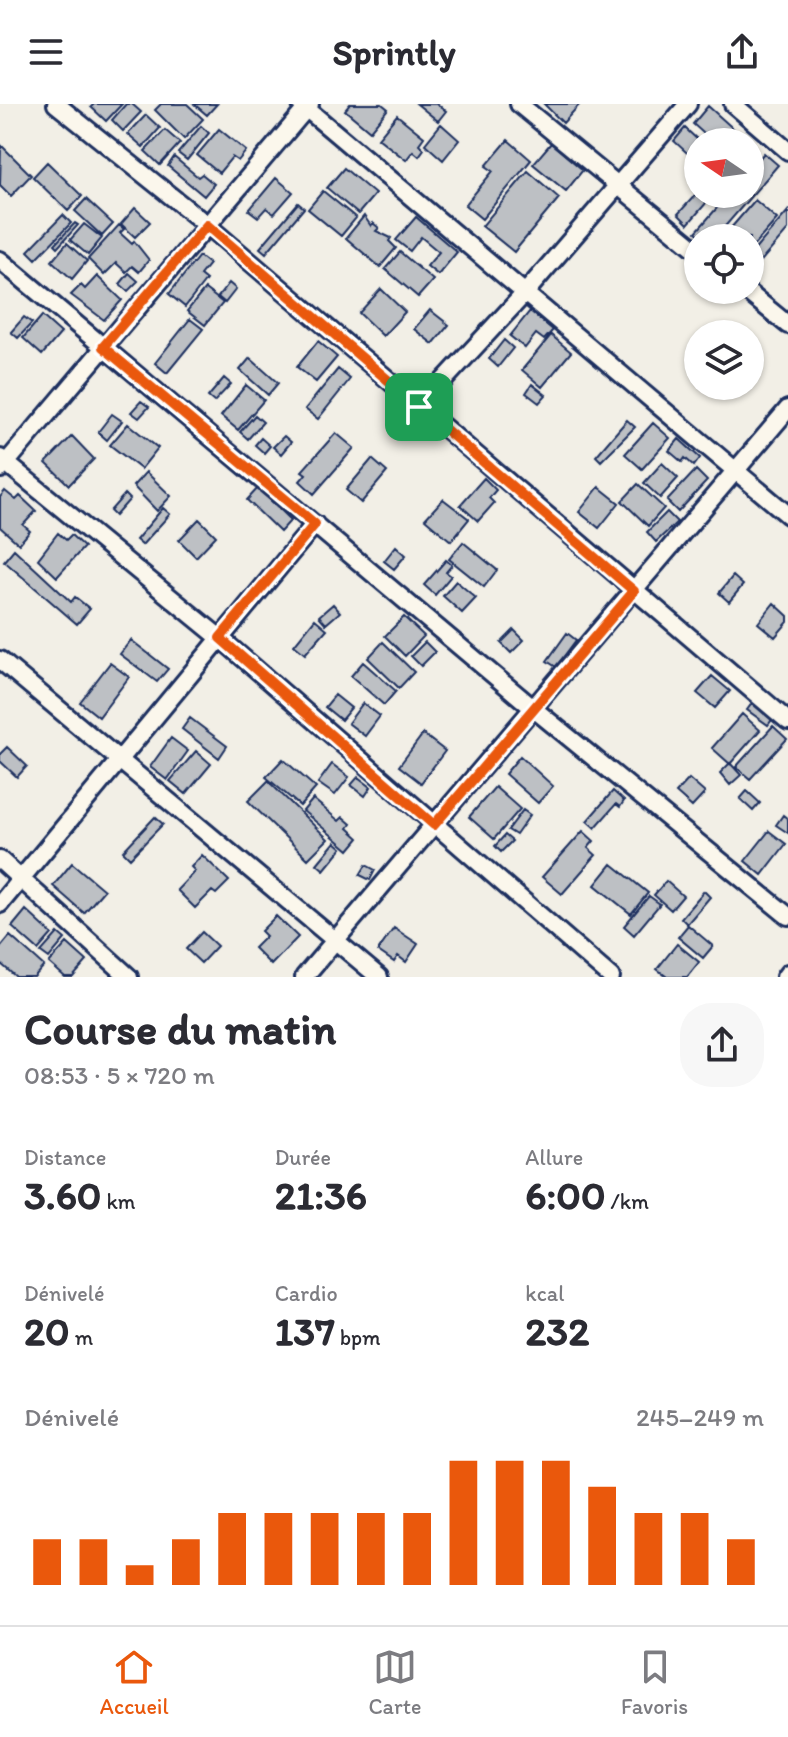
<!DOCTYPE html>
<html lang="fr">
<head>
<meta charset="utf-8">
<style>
  :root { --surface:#fff; --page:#f7f7f7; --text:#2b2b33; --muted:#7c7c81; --line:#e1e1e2; --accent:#ea580c }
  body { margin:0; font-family:Itim,sans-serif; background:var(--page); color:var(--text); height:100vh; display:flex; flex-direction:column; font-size:30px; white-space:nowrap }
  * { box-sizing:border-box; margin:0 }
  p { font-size:26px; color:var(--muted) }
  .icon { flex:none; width:44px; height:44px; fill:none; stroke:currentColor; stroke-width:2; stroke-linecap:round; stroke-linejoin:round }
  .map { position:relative; height:873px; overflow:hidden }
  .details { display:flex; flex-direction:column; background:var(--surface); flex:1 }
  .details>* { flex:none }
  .needle { width:52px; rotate:283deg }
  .fabs { position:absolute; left:684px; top:24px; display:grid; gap:16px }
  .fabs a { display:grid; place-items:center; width:80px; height:80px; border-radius:50%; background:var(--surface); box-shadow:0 2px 6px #0004; font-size:40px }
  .pin { position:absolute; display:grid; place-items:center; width:68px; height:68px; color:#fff; margin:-34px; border-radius:16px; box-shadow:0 4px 12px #0006 }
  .round { display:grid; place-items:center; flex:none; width:84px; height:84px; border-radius:32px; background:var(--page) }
  .overview { display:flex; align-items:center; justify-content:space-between; height:136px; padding:0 24px }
  h1 { font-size:44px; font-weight:700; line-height:60px }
  .stats { display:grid; grid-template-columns:repeat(3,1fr); gap:12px; height:136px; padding:8px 24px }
  .stats div { display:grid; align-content:center }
  .stats b { font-size:40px; font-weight:700 }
  .stats small { font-size:22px; font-weight:400 }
  .stats p { font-size:22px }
  .chart { height:224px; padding:16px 24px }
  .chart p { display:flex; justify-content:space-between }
  .chart svg { width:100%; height:144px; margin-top:8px; stroke:var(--accent); stroke-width:6 }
  header { display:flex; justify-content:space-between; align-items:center; height:104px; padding:0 24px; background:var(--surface); font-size:36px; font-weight:700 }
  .menu { display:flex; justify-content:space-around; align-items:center; height:112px; border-top:2px solid var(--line); background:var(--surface); font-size:22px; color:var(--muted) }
  .menu a { display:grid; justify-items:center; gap:4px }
  .menu .on { color:var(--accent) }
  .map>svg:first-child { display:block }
  .building { fill:#bdc0c4; stroke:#1b2f5e; stroke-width:2 }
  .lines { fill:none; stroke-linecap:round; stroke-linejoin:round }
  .minor-casing { stroke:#1b2f5e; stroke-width:22 }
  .minor { stroke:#fbf7ec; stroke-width:16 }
  .route-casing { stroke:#fff; stroke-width:16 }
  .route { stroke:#ea580c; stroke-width:10 }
</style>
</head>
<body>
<header><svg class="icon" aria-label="menu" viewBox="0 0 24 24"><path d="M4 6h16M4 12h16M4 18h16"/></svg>Sprintly<svg class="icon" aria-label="share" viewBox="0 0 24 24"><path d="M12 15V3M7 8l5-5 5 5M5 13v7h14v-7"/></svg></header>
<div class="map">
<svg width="788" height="873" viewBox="0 0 788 873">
  <rect width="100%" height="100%" fill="#f2efe6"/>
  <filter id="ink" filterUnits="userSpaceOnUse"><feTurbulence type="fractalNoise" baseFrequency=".0125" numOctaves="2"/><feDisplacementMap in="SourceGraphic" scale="16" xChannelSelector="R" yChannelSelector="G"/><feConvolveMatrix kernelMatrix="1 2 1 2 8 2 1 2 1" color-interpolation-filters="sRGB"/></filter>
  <g filter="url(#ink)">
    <path class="building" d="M94 0H122L106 17 91 3Z
      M126 0H132L141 8 123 27 112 16Z
      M161 0H187L203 15 184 35 155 6Z
      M194 0H217L207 11Z
      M350 0H382L388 5 370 27 345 6Z
      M417 0H437L446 7 438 17Z
      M544 0H580L563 19Z
      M708 2 738 29 730 38H713L693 20Z
      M146 11 160 24 143 43 128 30Z
      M397 11 424 33 419 40 424 45 419 52 413 47 406 56 378 34Z
      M441 20 459 36 443 56 425 40Z
      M201 22 209 29 187 56 178 49Z
      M685 24 700 38 698 59 674 37Z
      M219 25 246 47 238 57 232 53 219 69 197 51Z
      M165 26 180 39 160 61 145 47Z
      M508 36 531 56 482 115 465 101 493 67 486 62Z
      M551 39 583 66 566 87 533 60Z
      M1 41 31 71 11 92 0 81Z
      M764 49 778 61 715 134H703L696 128 729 90H750V65Z
      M174 53 198 73 202 70 214 80 204 92 168 62Z
      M47 58 82 92 68 107 33 73Z
      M344 64 375 90 358 110 327 84Z
      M528 67 559 94 514 148 482 122Z
      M276 74 293 88 274 110 266 104 258 113 249 106Z
      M323 87 356 114 341 132 308 105Z
      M698 88 714 90 688 120 678 110Z
      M86 95 113 120 102 132 75 107Z
      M755 96 777 115 750 146V134L724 132Z
      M298 99 304 104 266 149 260 144Z
      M135 104 150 118 135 133 121 120Z
      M788 107V126L761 157 752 149Z
      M63 111 71 119 36 155 28 147Z
      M364 112 371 122 373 119 379 124 376 127 391 134 389 137 396 144 380 163 346 134Z
      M416 113 457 148 438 171 427 162 439 148 421 133 410 147 396 136Z
      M75 119 78 121 58 143 55 140Z
      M84 120 102 134 88 151 70 136Z
      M119 121 124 125 120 129 132 140 134 137 149 156 139 168 132 162 126 168 116 159 104 171 88 155Z
      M67 139 87 157 72 175 52 157Z
      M400 148 433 176 418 193 385 165Z
      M199 152 209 160 200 171 206 176 185 203 169 190Z
      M129 169 138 177 128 187 120 180Z
      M97 172 122 196 104 216 71 191 81 181 85 185Z
      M229 179 236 185 225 199 218 193Z
      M205 185 223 199 205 221 187 207Z
      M381 185 405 208 383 232 359 209Z
      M430 206 449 221 433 240 414 225Z
      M530 207 553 226 544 236 536 230 525 244 510 232Z
      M42 212 61 229 42 251 23 234Z
      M24 213 32 219 18 234 11 228Z
      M190 215 203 225 167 269 155 259Z
      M551 231 571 248 542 283 522 266Z
      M504 236 513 244 498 263 489 255Z
      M318 237 337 253 316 278 297 263Z
      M250 254 278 279 268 291 240 266Z
      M338 265 350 275 318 315 305 305Z
      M224 274 231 280 214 298 208 293Z
      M532 280 546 291 539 299 526 289Z
      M246 281 264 296 238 326 221 312Z
      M141 297 149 303 139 314 131 308Z
      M112 310 122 317 107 336 98 328Z
      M255 311 263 318 248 335 240 328Z
      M627 316 635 323 601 357 596 352Z
      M653 319 670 334 642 365 625 350Z
      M128 320 158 344 141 365 110 341Z
      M336 329 354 344 314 390 300 377 306 370 302 367Z
      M72 332 94 355 69 381 46 359Z
      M284 332 291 338 281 350 273 343Z
      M261 334 270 342 264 349 255 341Z
      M679 335 700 354 694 362 685 354 682 358 669 347Z
      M372 355 387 368 361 399 346 386Z
      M662 359 678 374 660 394 644 379Z
      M696 366 707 377 678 408 667 397Z
      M146 368 171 392 157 407 133 382Z
      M484 374 496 386 489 394 494 399 478 417 460 401Z
      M638 380 664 404 648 422 622 397Z
      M599 383 619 399 599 424 579 408Z
      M258 384 291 416 280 428 247 396Z
      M5 387 16 396 20 392 36 407 23 421 30 427 19 440 0 423V393Z
      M125 390 130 395 115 412 110 407Z
      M443 395 469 415 451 437 425 415Z
      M163 404 170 410 142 441 136 436Z
      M667 408 677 418 656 438 647 428Z
      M199 415 216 432 196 453 179 436Z
      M58 429 66 436 71 431 84 443 57 473 38 455Z
      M463 438 497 466 484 483 449 455Z
      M396 442 406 451 394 465 384 457Z
      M14 445 71 498 75 493 90 505 77 520 4 457Z
      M446 456 452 461 446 468 451 472 435 491 424 481Z
      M733 472 743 481 729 498 719 489Z
      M456 477 476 494 462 509 443 492Z
      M774 499 788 512V518L775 533 758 519Z
      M333 500 340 508 326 520 319 512Z
      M404 513 424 532 405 552 385 532Z
      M315 515 327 525 305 550 294 541Z
      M514 526 524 536 511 549 501 539Z
      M567 529 576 536 556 563 547 557Z
      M131 536 168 565 157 578 120 550Z
      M383 538 414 568 399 584 368 554Z
      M425 538 435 548 421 562 411 552Z
      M363 558 396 587 384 601 351 572Z
      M110 559 129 573 99 613 80 598Z
      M712 572 730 587 715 604 697 589Z
      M335 591 351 604 341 616 325 603Z
      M753 598 774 613 768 621 747 606Z
      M363 599 380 612 365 632 348 619Z
      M742 610 760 626 730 660 712 644Z
      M190 614 227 642 219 654 182 625Z
      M773 622 787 635 750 675 736 663Z
      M423 630 445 647 421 679 399 662Z
      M171 634 188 647 167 676 150 663Z
      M7 643 27 662 17 673 0 657V650Z
      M196 647 211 660 186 690 170 677Z
      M520 652 553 682 538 699 505 670Z
      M283 655 316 684 300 702 266 673Z
      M730 659 741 671 730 681 720 669Z
      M332 660 349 673 335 691 318 679Z
      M358 673 371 683 365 692 351 681Z
      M689 675 705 689 692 703 676 689Z
      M268 677 328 735 308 755 248 697Z
      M495 683 520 705 494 735 469 713Z
      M613 687 624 697 620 703 616 700 595 724 587 717Z
      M747 687 760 699 753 707 740 695Z
      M313 695 339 717 343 713 351 720 348 724 359 734 349 746 303 707Z
      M523 706 530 711 516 731 508 726Z
      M783 711 788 715V729L776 721Z
      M155 713 163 720 130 754 123 747Z
      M583 727 594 737 588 744 596 751 562 790 542 773Z
      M769 727 786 740 762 771 745 757Z
      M505 731 512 737 501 748 495 742Z
      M335 738 342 744 324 766 317 760Z
      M202 751 229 777 216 790 212 787 195 804 177 786 195 767 191 763Z
      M72 759 104 786 84 809 53 782Z
      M612 760 648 789 631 810 595 781Z
      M366 761 375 766 370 776 360 771Z
      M666 777 683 792 671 806 654 791Z
      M704 787 710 793 687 820 681 814Z
      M649 792 660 800 634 831 624 822Z
      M26 806 52 830 38 846 12 823Z
      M276 812 298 833 271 861 254 844 266 832 261 827Z
      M688 821 713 842 703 854 678 833Z
      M394 824 418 840 406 858 398 852 394 858 378 847Z
      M202 828 217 842 201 859 186 845Z
      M58 829 65 835 49 854 41 848Z
      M10 832 44 862 34 873H16L0 859V844Z
      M67 839 87 857 73 873H65L49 859Z
      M677 840 699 858 687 873H667L657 865Z"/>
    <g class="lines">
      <g class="minor-casing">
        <path id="minor" d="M56 0 207 121 788 617
          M301 0 788 411
          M519 0 698 147
          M733 0 788 47
          M0 156 534 605 788 812
          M745 186 788 221
          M419 303 525 189 688 0
          M0 354 220 534 611 873
          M1 365 310 0
          M0 556 379 873
          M0 756 129 873
          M0 800 315 420
          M304 873 788 305
          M785 873 788 869"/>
      </g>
      <use href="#minor" class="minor"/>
    </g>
  </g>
  <g class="lines" filter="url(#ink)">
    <g class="route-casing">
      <path id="route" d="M207 121 634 487 434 721 220 534 315 420 103 243Z"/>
    </g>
    <use href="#route" class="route"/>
  </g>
</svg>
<div class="fabs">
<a><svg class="needle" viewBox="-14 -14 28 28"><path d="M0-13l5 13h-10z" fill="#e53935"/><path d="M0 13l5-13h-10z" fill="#7c7c81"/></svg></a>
<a><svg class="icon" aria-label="locate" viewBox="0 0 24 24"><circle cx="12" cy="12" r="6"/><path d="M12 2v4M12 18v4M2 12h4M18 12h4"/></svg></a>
<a><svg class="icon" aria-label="layers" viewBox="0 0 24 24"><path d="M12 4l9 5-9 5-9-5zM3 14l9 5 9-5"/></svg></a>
</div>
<div class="pin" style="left:419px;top:303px;background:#1e9e55"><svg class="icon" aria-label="arrive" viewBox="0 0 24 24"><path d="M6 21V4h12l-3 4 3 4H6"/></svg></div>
</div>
<section class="details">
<div class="overview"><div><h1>Course du matin</h1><p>08:53 · 5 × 720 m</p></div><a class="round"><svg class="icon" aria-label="share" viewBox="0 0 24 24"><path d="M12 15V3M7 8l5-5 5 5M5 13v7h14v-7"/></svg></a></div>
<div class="stats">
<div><p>Distance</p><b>3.60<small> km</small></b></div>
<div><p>Durée</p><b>21:36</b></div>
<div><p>Allure</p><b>6:00<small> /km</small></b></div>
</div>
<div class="stats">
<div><p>Dénivelé</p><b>20<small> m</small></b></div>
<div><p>Cardio</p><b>137<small> bpm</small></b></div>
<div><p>kcal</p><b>232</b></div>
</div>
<div class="chart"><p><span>Dénivelé</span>245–249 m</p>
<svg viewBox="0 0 160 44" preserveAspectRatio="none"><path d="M5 44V30M15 44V30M25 44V38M35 44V30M45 44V22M55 44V22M65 44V22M75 44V22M85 44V22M95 44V6M105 44V6M115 44V6M125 44V14M135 44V22M145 44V22M155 44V30"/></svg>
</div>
</section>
<nav class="menu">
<a class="on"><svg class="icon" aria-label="home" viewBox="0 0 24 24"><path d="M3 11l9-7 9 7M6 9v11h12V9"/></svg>Accueil</a>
<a><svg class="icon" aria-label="map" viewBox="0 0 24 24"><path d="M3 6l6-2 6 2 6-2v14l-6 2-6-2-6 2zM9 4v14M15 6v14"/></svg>Carte</a>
<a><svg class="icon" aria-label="saved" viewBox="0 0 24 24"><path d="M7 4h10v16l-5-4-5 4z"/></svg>Favoris</a>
</nav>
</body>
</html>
